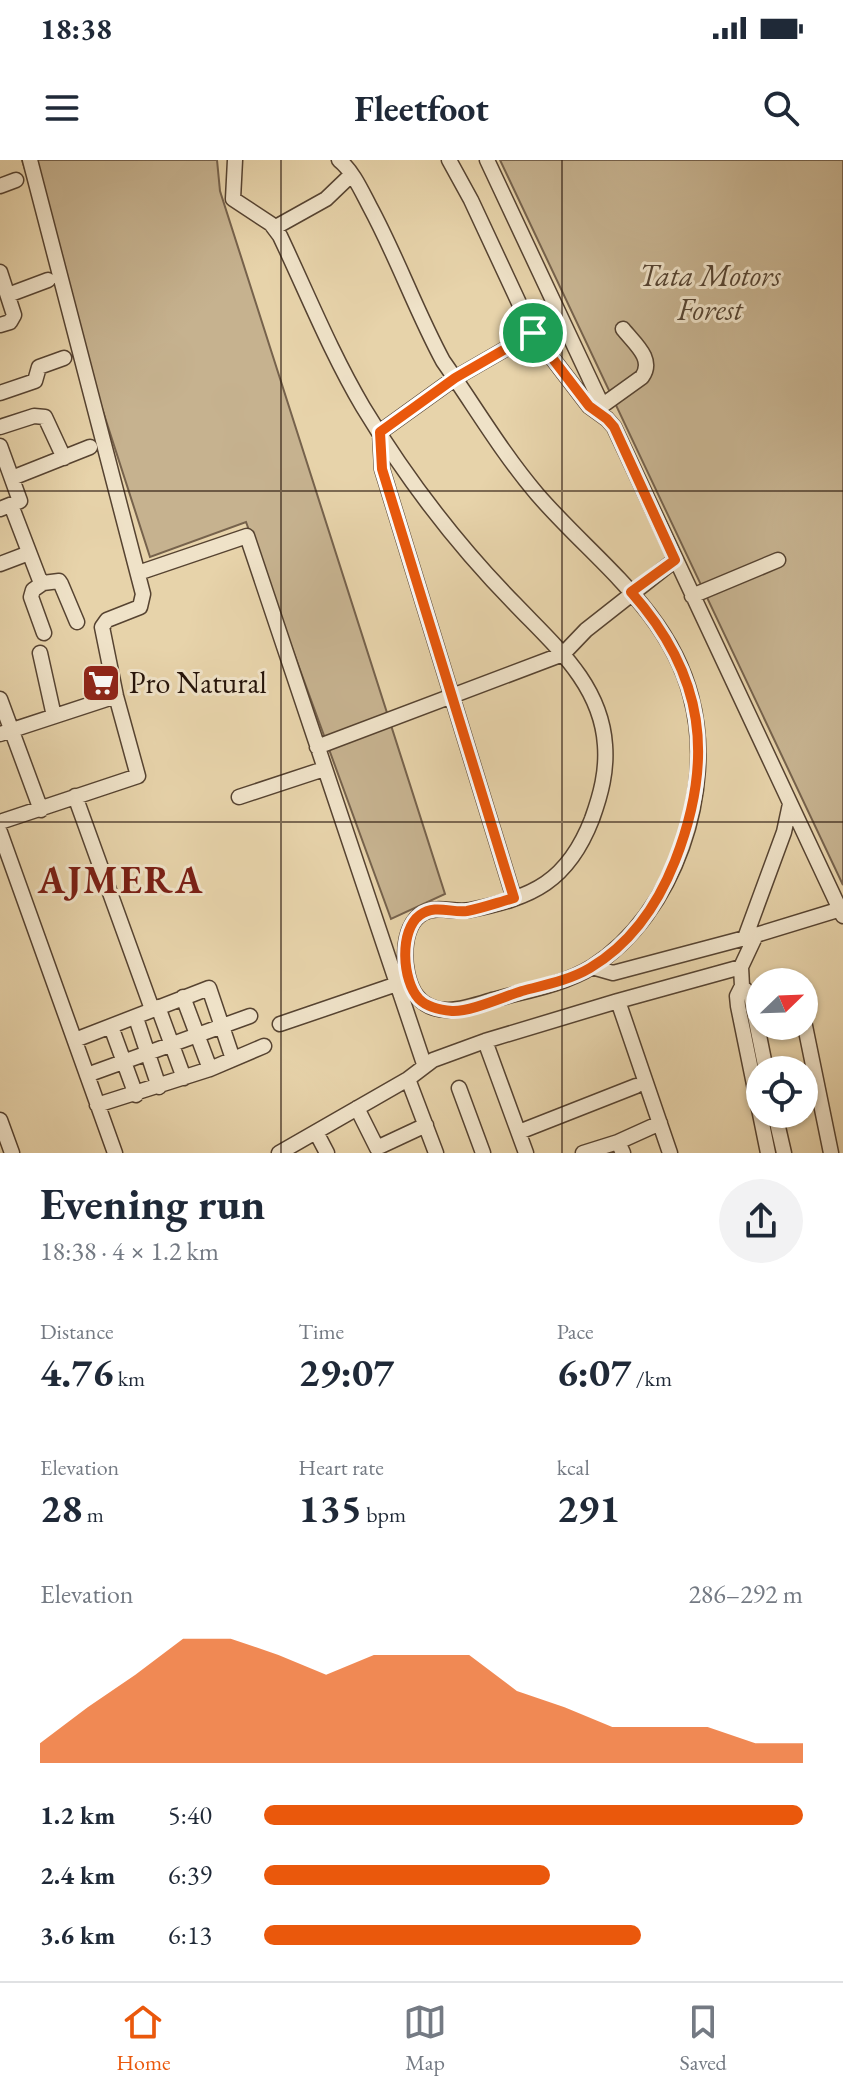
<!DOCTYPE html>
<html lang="en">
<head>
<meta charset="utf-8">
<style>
  :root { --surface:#fff; --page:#f2f2f3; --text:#1f2937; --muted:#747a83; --line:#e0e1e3; --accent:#ea580c }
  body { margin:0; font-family:"EB Garamond",serif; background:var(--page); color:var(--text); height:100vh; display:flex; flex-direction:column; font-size:30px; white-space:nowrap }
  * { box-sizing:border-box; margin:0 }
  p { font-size:26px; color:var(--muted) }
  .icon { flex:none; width:44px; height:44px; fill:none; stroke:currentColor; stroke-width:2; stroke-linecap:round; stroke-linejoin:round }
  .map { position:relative; height:993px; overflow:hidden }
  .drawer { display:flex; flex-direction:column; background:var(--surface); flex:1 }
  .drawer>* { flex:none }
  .needle { width:52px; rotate:67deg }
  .fabs { position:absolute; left:746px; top:808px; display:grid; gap:16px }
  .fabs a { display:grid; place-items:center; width:72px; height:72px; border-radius:50%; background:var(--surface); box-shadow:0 2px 6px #0004; font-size:40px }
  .pin { position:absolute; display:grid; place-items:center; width:68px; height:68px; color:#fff; margin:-34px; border:4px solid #fff; border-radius:50%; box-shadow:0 2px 8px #0007 }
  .round { display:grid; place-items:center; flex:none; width:84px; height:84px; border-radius:42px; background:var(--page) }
  .overview { display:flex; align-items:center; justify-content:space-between; height:136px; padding:0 40px }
  h1 { font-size:44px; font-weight:700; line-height:60px }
  .metrics { display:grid; grid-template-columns:repeat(3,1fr); gap:12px; height:136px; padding:8px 40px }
  .metrics div { display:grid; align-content:center }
  .metrics b { font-size:40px; font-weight:700 }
  .metrics small { font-size:22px; font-weight:400 }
  .metrics p { font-size:22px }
  .chart { height:224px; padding:16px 40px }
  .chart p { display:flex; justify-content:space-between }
  .chart svg { width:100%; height:144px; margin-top:8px; fill:var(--accent); opacity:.7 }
  ul { padding:0 40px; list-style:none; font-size:26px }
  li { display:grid; grid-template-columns:128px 96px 1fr; align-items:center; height:60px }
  li i { height:20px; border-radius:10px; background:var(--accent) }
  .status { display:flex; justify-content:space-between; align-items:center; height:56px; padding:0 40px; background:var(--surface); direction:ltr }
  .status svg { height:22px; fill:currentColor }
  header { display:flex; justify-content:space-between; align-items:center; height:104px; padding:0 40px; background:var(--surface); font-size:36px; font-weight:700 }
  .tab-bar { display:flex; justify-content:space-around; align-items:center; height:112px; border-top:2px solid var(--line); background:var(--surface); font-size:22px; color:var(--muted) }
  .tab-bar a { display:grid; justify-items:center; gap:4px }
  .tab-bar .selected { color:var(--accent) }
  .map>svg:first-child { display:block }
  .green { fill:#c6b28f; stroke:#76624c; stroke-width:2 }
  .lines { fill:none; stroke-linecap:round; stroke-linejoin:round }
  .minor-casing { stroke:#564331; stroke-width:17 }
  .minor { stroke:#efe2c8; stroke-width:14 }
  .route-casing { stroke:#fff; stroke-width:16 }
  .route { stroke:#ea580c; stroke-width:10 }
  .grid { fill:none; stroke:#251309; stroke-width:2; stroke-opacity:0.55 }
  .labels { text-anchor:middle; stroke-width:6; stroke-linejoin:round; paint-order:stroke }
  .park-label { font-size:30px; font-style:italic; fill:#554331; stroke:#efe2c8 }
  .poi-label { font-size:30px; fill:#251309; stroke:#efe2c8; text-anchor:start }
  .district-label { font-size:38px; font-weight:bold; letter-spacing:2px; fill:#7a1f14; stroke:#efe2c8 }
</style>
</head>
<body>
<div class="status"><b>18:38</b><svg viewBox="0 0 49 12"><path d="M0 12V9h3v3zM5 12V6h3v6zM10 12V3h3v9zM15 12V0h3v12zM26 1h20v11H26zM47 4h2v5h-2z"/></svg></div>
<header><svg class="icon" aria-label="menu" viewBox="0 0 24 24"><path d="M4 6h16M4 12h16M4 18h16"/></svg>Fleetfoot<svg class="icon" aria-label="search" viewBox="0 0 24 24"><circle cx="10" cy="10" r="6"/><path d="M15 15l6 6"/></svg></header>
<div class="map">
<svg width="843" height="993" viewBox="0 0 843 993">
  <rect width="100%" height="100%" fill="#e7d3aa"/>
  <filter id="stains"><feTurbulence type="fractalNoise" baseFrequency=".0025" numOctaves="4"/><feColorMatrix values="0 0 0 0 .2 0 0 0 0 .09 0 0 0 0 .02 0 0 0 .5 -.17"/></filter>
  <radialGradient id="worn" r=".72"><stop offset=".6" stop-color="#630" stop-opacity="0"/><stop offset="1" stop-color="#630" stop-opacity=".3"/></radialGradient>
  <path class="green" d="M22 0H217L220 31 445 734 391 759 246 362 150 397Z
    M500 0H843V725Z"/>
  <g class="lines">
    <g class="minor-casing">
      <path id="minor" d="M235 0 233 39 271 64 280 76C307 133 331 193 363 247 406 318 457 385 515 444 554 485 601 524 605 585 607 611 601 634 592 659 568 721 533 738 470 750 454 753 438 745 423 753 400 766 402 812 414 832 432 861 467 848 492 840 525 831 563 825 592 807 675 754 716 630 691 537 669 450 593 399 537 334 502 293 474 245 443 201 416 151 397 97 370 47 362 32 353 11 339 0
        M449 0 471 40 533 173 589 246 607 259 614 267 843 756
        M487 0 602 245
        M0 26 16 20
        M274 68 326 39 351 15
        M0 112 14 155 10 162 0 165
        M8 135 48 120
        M0 233 35 221 39 207 64 198
        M596 250 642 217C655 199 634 183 623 169
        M0 267 34 256 45 257 64 298
        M0 286 20 341 0 349
        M12 318 90 287
        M11 345 39 418 43 423 59 421 61 424 77 462
        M0 404 29 393
        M138 413 247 376 424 904
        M43 423 33 430 31 437 44 473
        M692 436 778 400
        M40 493 54 556
        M0 539 41 650
        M0 574 116 536
        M317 587 563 494 586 470 675 400
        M75 636 152 849
        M239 637 324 609
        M0 662 138 616 116 536 102 467 107 460 140 447 143 434 30 0
        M0 672 115 993
        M514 738 382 309 380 272 455 218 533 173
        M592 807 613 813 745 778 784 672 790 644
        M742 826 751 836 766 910
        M183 837 210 909
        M618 841 670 993
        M158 847 184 918
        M137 861 159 927
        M804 861 831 993
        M280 864 397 824
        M113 872 136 935
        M75 880 209 828 233 899
        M485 881 526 993
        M87 915 250 856
        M408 919 436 993
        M459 928 483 993
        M97 945 210 909 264 886
        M357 948 377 988
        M775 954 784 993
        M0 960 12 993
        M316 972 327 993
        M519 972 636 926
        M618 982 660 963
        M381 986 426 965
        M279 993 408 919 433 900 485 881 618 841 741 807
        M583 993 618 982 623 993
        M768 993 738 846 737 836 742 826 741 807 756 775 841 749"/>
    </g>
    <use href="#minor" class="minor"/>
  </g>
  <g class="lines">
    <g class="route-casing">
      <path id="route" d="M533 173 589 246 607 259 614 267 675 400 631 432C705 515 715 599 675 701 658 744 632 783 590 808 570 820 545 825 522 831 503 837 470 852 452 851 441 850 427 847 419 839 402 821 399 770 420 755 435 744 451 753 467 751 483 748 499 742 514 738L382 309 380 272 455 218Z"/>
    </g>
    <use href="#route" class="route"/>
  </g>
  <path class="grid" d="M281 0V993M562 0V993M0 331H843M0 662H843"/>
  <defs>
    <g id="supermarket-square" transform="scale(2)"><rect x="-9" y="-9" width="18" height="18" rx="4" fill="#8f2418" stroke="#efe2c8"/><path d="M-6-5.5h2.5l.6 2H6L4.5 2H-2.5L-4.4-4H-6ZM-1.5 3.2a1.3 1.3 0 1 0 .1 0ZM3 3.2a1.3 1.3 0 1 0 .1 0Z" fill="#fff"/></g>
  </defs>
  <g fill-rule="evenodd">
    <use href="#supermarket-square" x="101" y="523"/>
  </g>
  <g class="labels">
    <g class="park-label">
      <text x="710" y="126">Tata Motors<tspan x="710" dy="34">Forest</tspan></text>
    </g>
    <g class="poi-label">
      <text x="129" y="533">Pro Natural</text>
    </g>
    <g class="district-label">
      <text x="121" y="733">AJMERA</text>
    </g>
  </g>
  <rect width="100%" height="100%" filter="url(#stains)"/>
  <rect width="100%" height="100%" fill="url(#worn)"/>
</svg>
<div class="fabs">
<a><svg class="needle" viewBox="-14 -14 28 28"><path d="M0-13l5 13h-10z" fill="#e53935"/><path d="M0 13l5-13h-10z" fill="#747a83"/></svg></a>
<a><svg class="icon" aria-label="locate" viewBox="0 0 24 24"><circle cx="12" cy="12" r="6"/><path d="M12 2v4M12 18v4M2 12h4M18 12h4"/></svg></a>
</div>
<div class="pin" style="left:533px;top:173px;background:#1e9e55"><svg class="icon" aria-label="arrive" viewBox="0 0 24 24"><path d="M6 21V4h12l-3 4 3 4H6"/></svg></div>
</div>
<section class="drawer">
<div class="overview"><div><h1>Evening run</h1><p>18:38 · 4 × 1.2 km</p></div><a class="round"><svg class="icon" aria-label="share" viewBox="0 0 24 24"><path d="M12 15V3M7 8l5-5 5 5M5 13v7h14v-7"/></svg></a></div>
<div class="metrics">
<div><p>Distance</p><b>4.76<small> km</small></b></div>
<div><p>Time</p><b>29:07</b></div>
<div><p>Pace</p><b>6:07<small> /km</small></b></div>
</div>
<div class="metrics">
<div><p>Elevation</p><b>28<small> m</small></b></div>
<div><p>Heart rate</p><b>135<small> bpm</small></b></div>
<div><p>kcal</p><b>291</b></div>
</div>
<div class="chart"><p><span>Elevation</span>286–292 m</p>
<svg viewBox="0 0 160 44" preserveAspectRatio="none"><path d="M0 44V38L10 27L20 17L30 6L40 6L50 11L60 17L70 11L80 11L90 11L100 22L110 27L120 33L130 33L140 33L150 38L160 38V44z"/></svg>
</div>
<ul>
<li><b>1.2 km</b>5:40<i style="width:100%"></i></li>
<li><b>2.4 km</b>6:39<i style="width:53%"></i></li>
<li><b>3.6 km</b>6:13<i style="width:70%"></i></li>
</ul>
</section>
<nav class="tab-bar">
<a class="selected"><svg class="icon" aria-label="home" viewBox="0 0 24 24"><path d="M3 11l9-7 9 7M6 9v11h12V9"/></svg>Home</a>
<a><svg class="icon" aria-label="map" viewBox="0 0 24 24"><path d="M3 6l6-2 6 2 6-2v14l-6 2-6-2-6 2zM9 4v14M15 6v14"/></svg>Map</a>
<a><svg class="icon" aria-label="saved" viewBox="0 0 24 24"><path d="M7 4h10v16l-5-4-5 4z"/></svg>Saved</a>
</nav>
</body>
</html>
